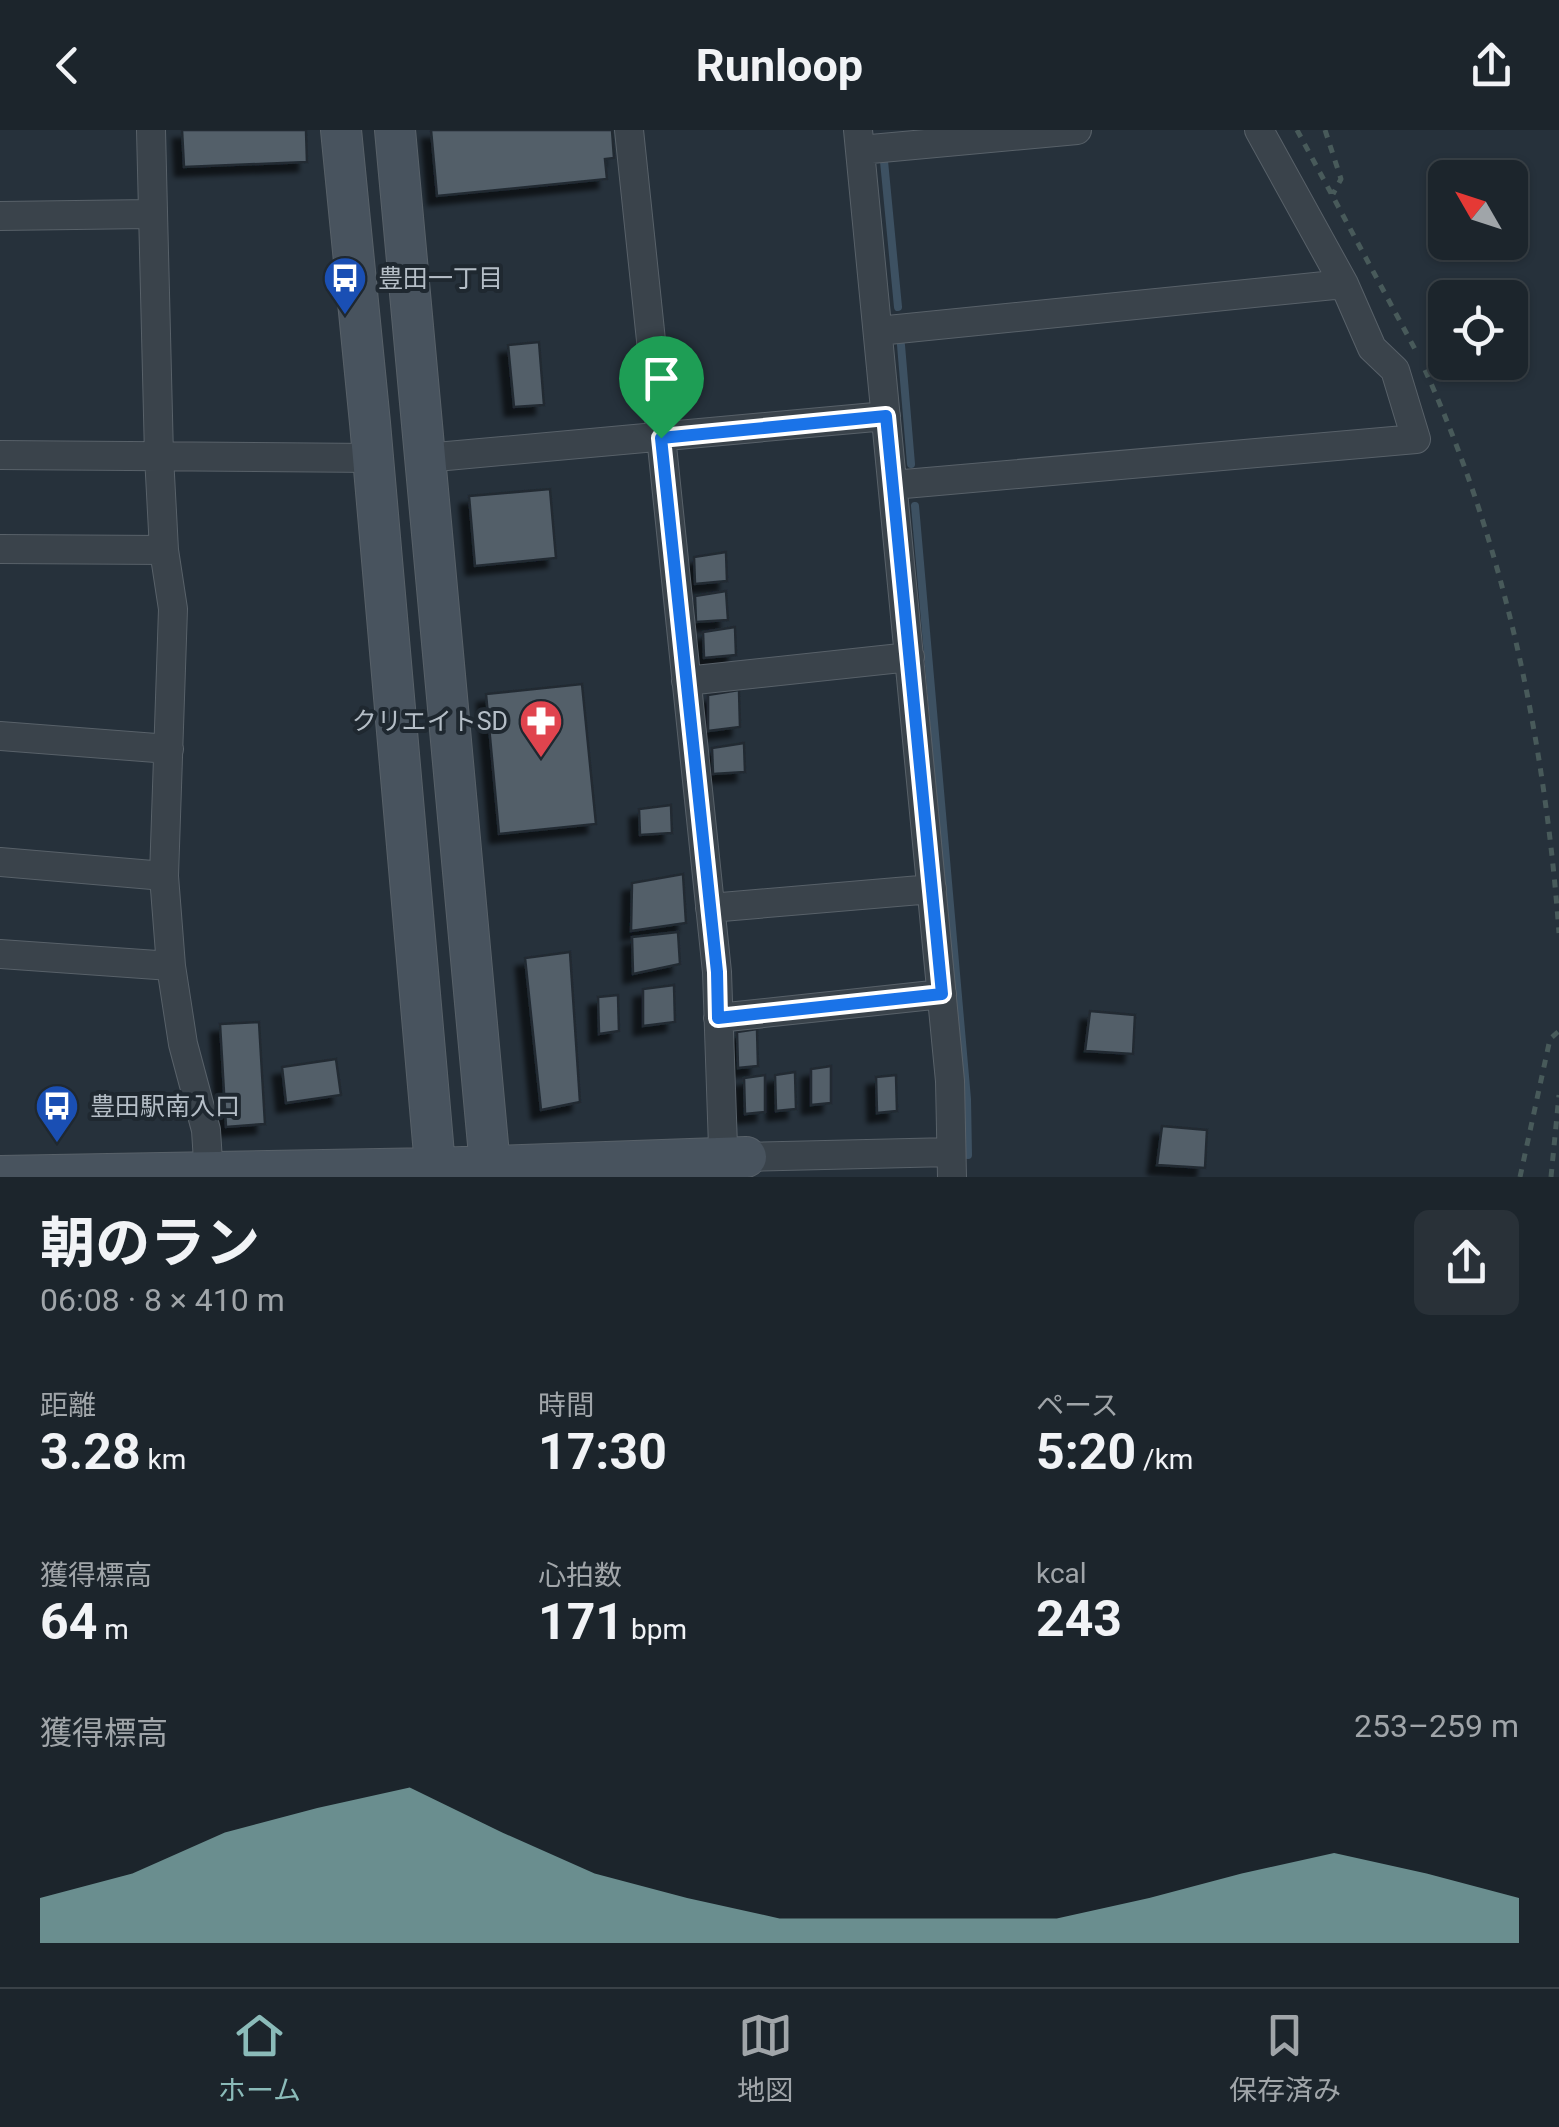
<!DOCTYPE html>
<html lang="ja">
<head>
<meta charset="utf-8">
<style>
  :root { --surface:#1c252c; --page:#293138; --text:#f1f3f6; --muted:#a0a5a9; --line:#3a4248; --accent:#8bbbb9 }
  body { margin:0; font-family:Roboto,"Noto Sans JP",sans-serif; background:var(--page); color:var(--text); height:100vh; display:flex; flex-direction:column; font-size:38px; white-space:nowrap }
  * { box-sizing:border-box; margin:0 }
  p { font-size:32px; color:var(--muted) }
  .icon { flex:none; width:55px; height:55px; fill:none; stroke:currentColor; stroke-width:2; stroke-linecap:round; stroke-linejoin:round }
  .map { position:relative; height:1047px; overflow:hidden }
  .sheet { display:flex; flex-direction:column; background:var(--surface); flex:1 }
  .sheet>* { flex:none }
  .needle { width:65px; rotate:309deg }
  .buttons { position:absolute; left:1428px; top:30px; display:grid; gap:20px }
  .buttons a { display:grid; place-items:center; width:100px; height:100px; border-radius:15px; background:var(--surface); box-shadow:0 2px 8px #0004,0 0 0 2px var(--line); font-size:50px }
  .pin { position:absolute; display:grid; place-items:center; width:85px; height:85px; color:#fff; margin:-102px -42px; border-radius:50% 50% 50% 0; rotate:-45deg; box-shadow:0 0 10px #0007 }
  .pin .icon { rotate:45deg }
  .round { display:grid; place-items:center; flex:none; width:105px; height:105px; border-radius:15px; background:var(--page) }
  .summary { display:flex; align-items:center; justify-content:space-between; height:170px; padding:0 40px }
  h1 { font-size:55px; font-weight:700; line-height:75px }
  .metrics { display:grid; grid-template-columns:repeat(3,1fr); gap:15px; height:170px; padding:10px 40px }
  .metrics div { display:grid; align-content:center }
  .metrics b { font-size:50px; font-weight:700 }
  .metrics small { font-size:28px; font-weight:400 }
  .metrics p { font-size:28px }
  .chart { height:280px; padding:20px 40px }
  .chart p { display:flex; justify-content:space-between }
  .chart svg { width:100%; height:180px; margin-top:10px; fill:var(--accent); opacity:.7 }
  header { display:flex; justify-content:space-between; align-items:center; height:130px; padding:0 40px; background:var(--surface); font-size:45px; font-weight:700 }
  .menu { display:flex; justify-content:space-around; align-items:center; height:140px; border-top:2px solid var(--line); background:var(--surface); font-size:28px; color:var(--muted) }
  .menu a { display:grid; justify-items:center; gap:5px }
  .menu .on { color:var(--accent) }
  .map>svg:first-child { display:block }
  .lines { fill:none; stroke-linecap:round; stroke-linejoin:round }
  .stream { stroke:#3d5162; stroke-width:8 }
  .building { fill:#525e69; stroke:#212a32; stroke-width:2.5; filter:url(#shadow) }
  .street-casing { stroke:#586169; stroke-width:30 }
  .secondary-casing { stroke:#586169; stroke-width:42 }
  .path { stroke:#485a5a; stroke-width:5; stroke-dasharray:8 8; stroke-linecap:butt }
  .street { stroke:#3a434b; stroke-width:28 }
  .secondary { stroke:#48535e; stroke-width:40 }
  .route-casing { stroke:#fff; stroke-width:20 }
  .route { stroke:#1a73e8; stroke-width:12 }
  .labels { text-anchor:middle; stroke-width:8; stroke-linejoin:round; paint-order:stroke }
  .poi-label { font-size:25px; fill:#b5bec7; stroke:#1f2830; text-anchor:start }
</style>
</head>
<body>
<header><svg class="icon" aria-label="back" viewBox="0 0 24 24"><path d="M15 5l-7 7 7 7"/></svg>Runloop<svg class="icon" aria-label="share" viewBox="0 0 24 24"><path d="M12 15V3M7 8l5-5 5 5M5 13v7h14v-7"/></svg></header>
<div class="map">
<svg width="1559" height="1047" viewBox="0 0 1559 1047">
  <defs>
    <filter id="shadow"><feDropShadow dx="-9" dy="9" stdDeviation="2.5" flood-color="#0009"/></filter>
  </defs>
  <rect width="100%" height="100%" fill="#26313b"/>
  <g class="lines">
    <path class="stream" d="M884 31 898 177
      M901 215 911 334
      M915 376 967 969 968 1025"/>
  </g>
  <path class="building" d="M182 0H306L307 32 184 37Z
    M431 0H612L614 28 605 29 607 49 437 66Z
    M539 212 544 275 514 277 508 215Z
    M550 359 556 428 475 436 469 366Z
    M726 422 727 451 695 454 694 427Z
    M726 461 728 490 696 492 695 466Z
    M735 497 736 525 704 528 703 502Z
    M582 554 596 694 499 704 486 564Z
    M739 560 740 597 708 601V565Z
    M744 613 745 642 713 644 712 618Z
    M671 675 672 703 640 705 639 679Z
    M683 744 686 793 631 801 632 753Z
    M678 802 680 834 633 844 632 807Z
    M570 822 580 972 541 980 525 828Z
    M674 855 675 892 643 896V859Z
    M618 865 619 901 599 904 598 867Z
    M1090 881 1135 885 1133 924 1085 921Z
    M259 892 265 994 226 997 220 894Z
    M757 899 758 936 738 938 737 902Z
    M336 929 341 965 286 973 282 937Z
    M831 936V973L811 975V939Z
    M795 942 796 979 776 981 775 945Z
    M765 945V982L745 984 744 948Z
    M896 945 897 981 877 983 876 947Z
    M1162 996 1207 1000 1205 1038 1157 1035Z"/>
  <g class="lines">
    <g class="street-casing">
      <path id="street" d="M151 0 159 326 164 420 173 479 164 746 171 836 183 914 206 1000 209 1047
        M629 0 717 842 724 1046
        M858 0 950 951 952 1047
        M860 20 1077 0
        M0 86 150 84
        M878 201 1344 154
        M0 325 373 328
        M425 328 886 286
        M893 355 1416 309 1395 240 1372 218 1344 154 1259 0
        M0 419 164 420
        M686 551 910 527
        M0 606 169 619
        M0 732 164 746
        M710 778 932 759
        M0 824 171 836
        M718 888 942 864
        M746 1027 951 1022"/>
    </g>
    <g class="secondary-casing">
      <path id="secondary" d="M341 0 370 293 436 1047
        M395 0 491 1047
        M0 1046 435 1038 746 1027"/>
    </g>
    <path class="path" d="M1297 0 1416 221
      M1325 0 1341 49 1333 64
      M1425 240C1505 416 1545 611 1559 803
      M1520 1047 1550 909 1559 901
      M1551 1047 1559 965"/>
    <use href="#street" class="street"/>
    <use href="#secondary" class="secondary"/>
  </g>
  <g class="lines">
    <g class="route-casing">
      <path id="route" d="M886 286 942 864 718 888 717 842 661 308Z"/>
    </g>
    <use href="#route" class="route"/>
  </g>
  <defs>
    <g id="bus-pin" transform="scale(2.25)"><path d="M0 17L-7.5 6A9.5 9.5 0 1 1 7.5 6Z" fill="#1a4fb4" stroke="#1f2830"/><path d="M-5-6H5V4H4V6H2V4H-2V6H-4V4H-5ZM-3.5-4V0h7V-4ZM-3.5 1.2v1.5H-2V1.2ZM2 1.2v1.5H3.5V1.2Z" fill="#fff"/></g>
    <g id="pharmacy-pin" transform="scale(2.25)"><path d="M0 17L-7.5 6A9.5 9.5 0 1 1 7.5 6Z" fill="#e0444e" stroke="#1f2830"/><path d="M-2-6h4v4h4v4h-4v4h-4v-4h-4v-4h4Z" fill="#fff"/></g>
  </defs>
  <g fill-rule="evenodd">
    <use href="#bus-pin" x="345" y="148"/>
    <use href="#pharmacy-pin" x="541" y="591"/>
    <use href="#bus-pin" x="57" y="976"/>
  </g>
  <g class="labels">
    <g class="poi-label">
      <text x="378" y="157">豊田一丁目</text>
      <text x="508" y="600" text-anchor="end">クリエイトSD</text>
      <text x="90" y="985">豊田駅南入口</text>
    </g>
  </g>
</svg>
<div class="buttons">
<a><svg class="needle" viewBox="-14 -14 28 28"><path d="M0-13l5 13h-10z" fill="#e53935"/><path d="M0 13l5-13h-10z" fill="#a0a5a9"/></svg></a>
<a><svg class="icon" aria-label="locate" viewBox="0 0 24 24"><circle cx="12" cy="12" r="6"/><path d="M12 2v4M12 18v4M2 12h4M18 12h4"/></svg></a>
</div>
<div class="pin" style="left:661px;top:308px;background:#1e9e55"><svg class="icon" aria-label="arrive" viewBox="0 0 24 24"><path d="M6 21V4h12l-3 4 3 4H6"/></svg></div>
</div>
<section class="sheet">
<div class="summary"><div><h1>朝のラン</h1><p>06:08 · 8 × 410 m</p></div><a class="round"><svg class="icon" aria-label="share" viewBox="0 0 24 24"><path d="M12 15V3M7 8l5-5 5 5M5 13v7h14v-7"/></svg></a></div>
<div class="metrics">
<div><p>距離</p><b>3.28<small> km</small></b></div>
<div><p>時間</p><b>17:30</b></div>
<div><p>ペース</p><b>5:20<small> /km</small></b></div>
</div>
<div class="metrics">
<div><p>獲得標高</p><b>64<small> m</small></b></div>
<div><p>心拍数</p><b>171<small> bpm</small></b></div>
<div><p>kcal</p><b>243</b></div>
</div>
<div class="chart"><p><span>獲得標高</span>253–259 m</p>
<svg viewBox="0 0 160 44" preserveAspectRatio="none"><path d="M0 44V33L10 27L20 17L30 11L40 6L50 17L60 27L70 33L80 38L90 38L100 38L110 38L120 33L130 27L140 22L150 27L160 33V44z"/></svg>
</div>
</section>
<nav class="menu">
<a class="on"><svg class="icon" aria-label="home" viewBox="0 0 24 24"><path d="M3 11l9-7 9 7M6 9v11h12V9"/></svg>ホーム</a>
<a><svg class="icon" aria-label="map" viewBox="0 0 24 24"><path d="M3 6l6-2 6 2 6-2v14l-6 2-6-2-6 2zM9 4v14M15 6v14"/></svg>地図</a>
<a><svg class="icon" aria-label="saved" viewBox="0 0 24 24"><path d="M7 4h10v16l-5-4-5 4z"/></svg>保存済み</a>
</nav>
</body>
</html>
